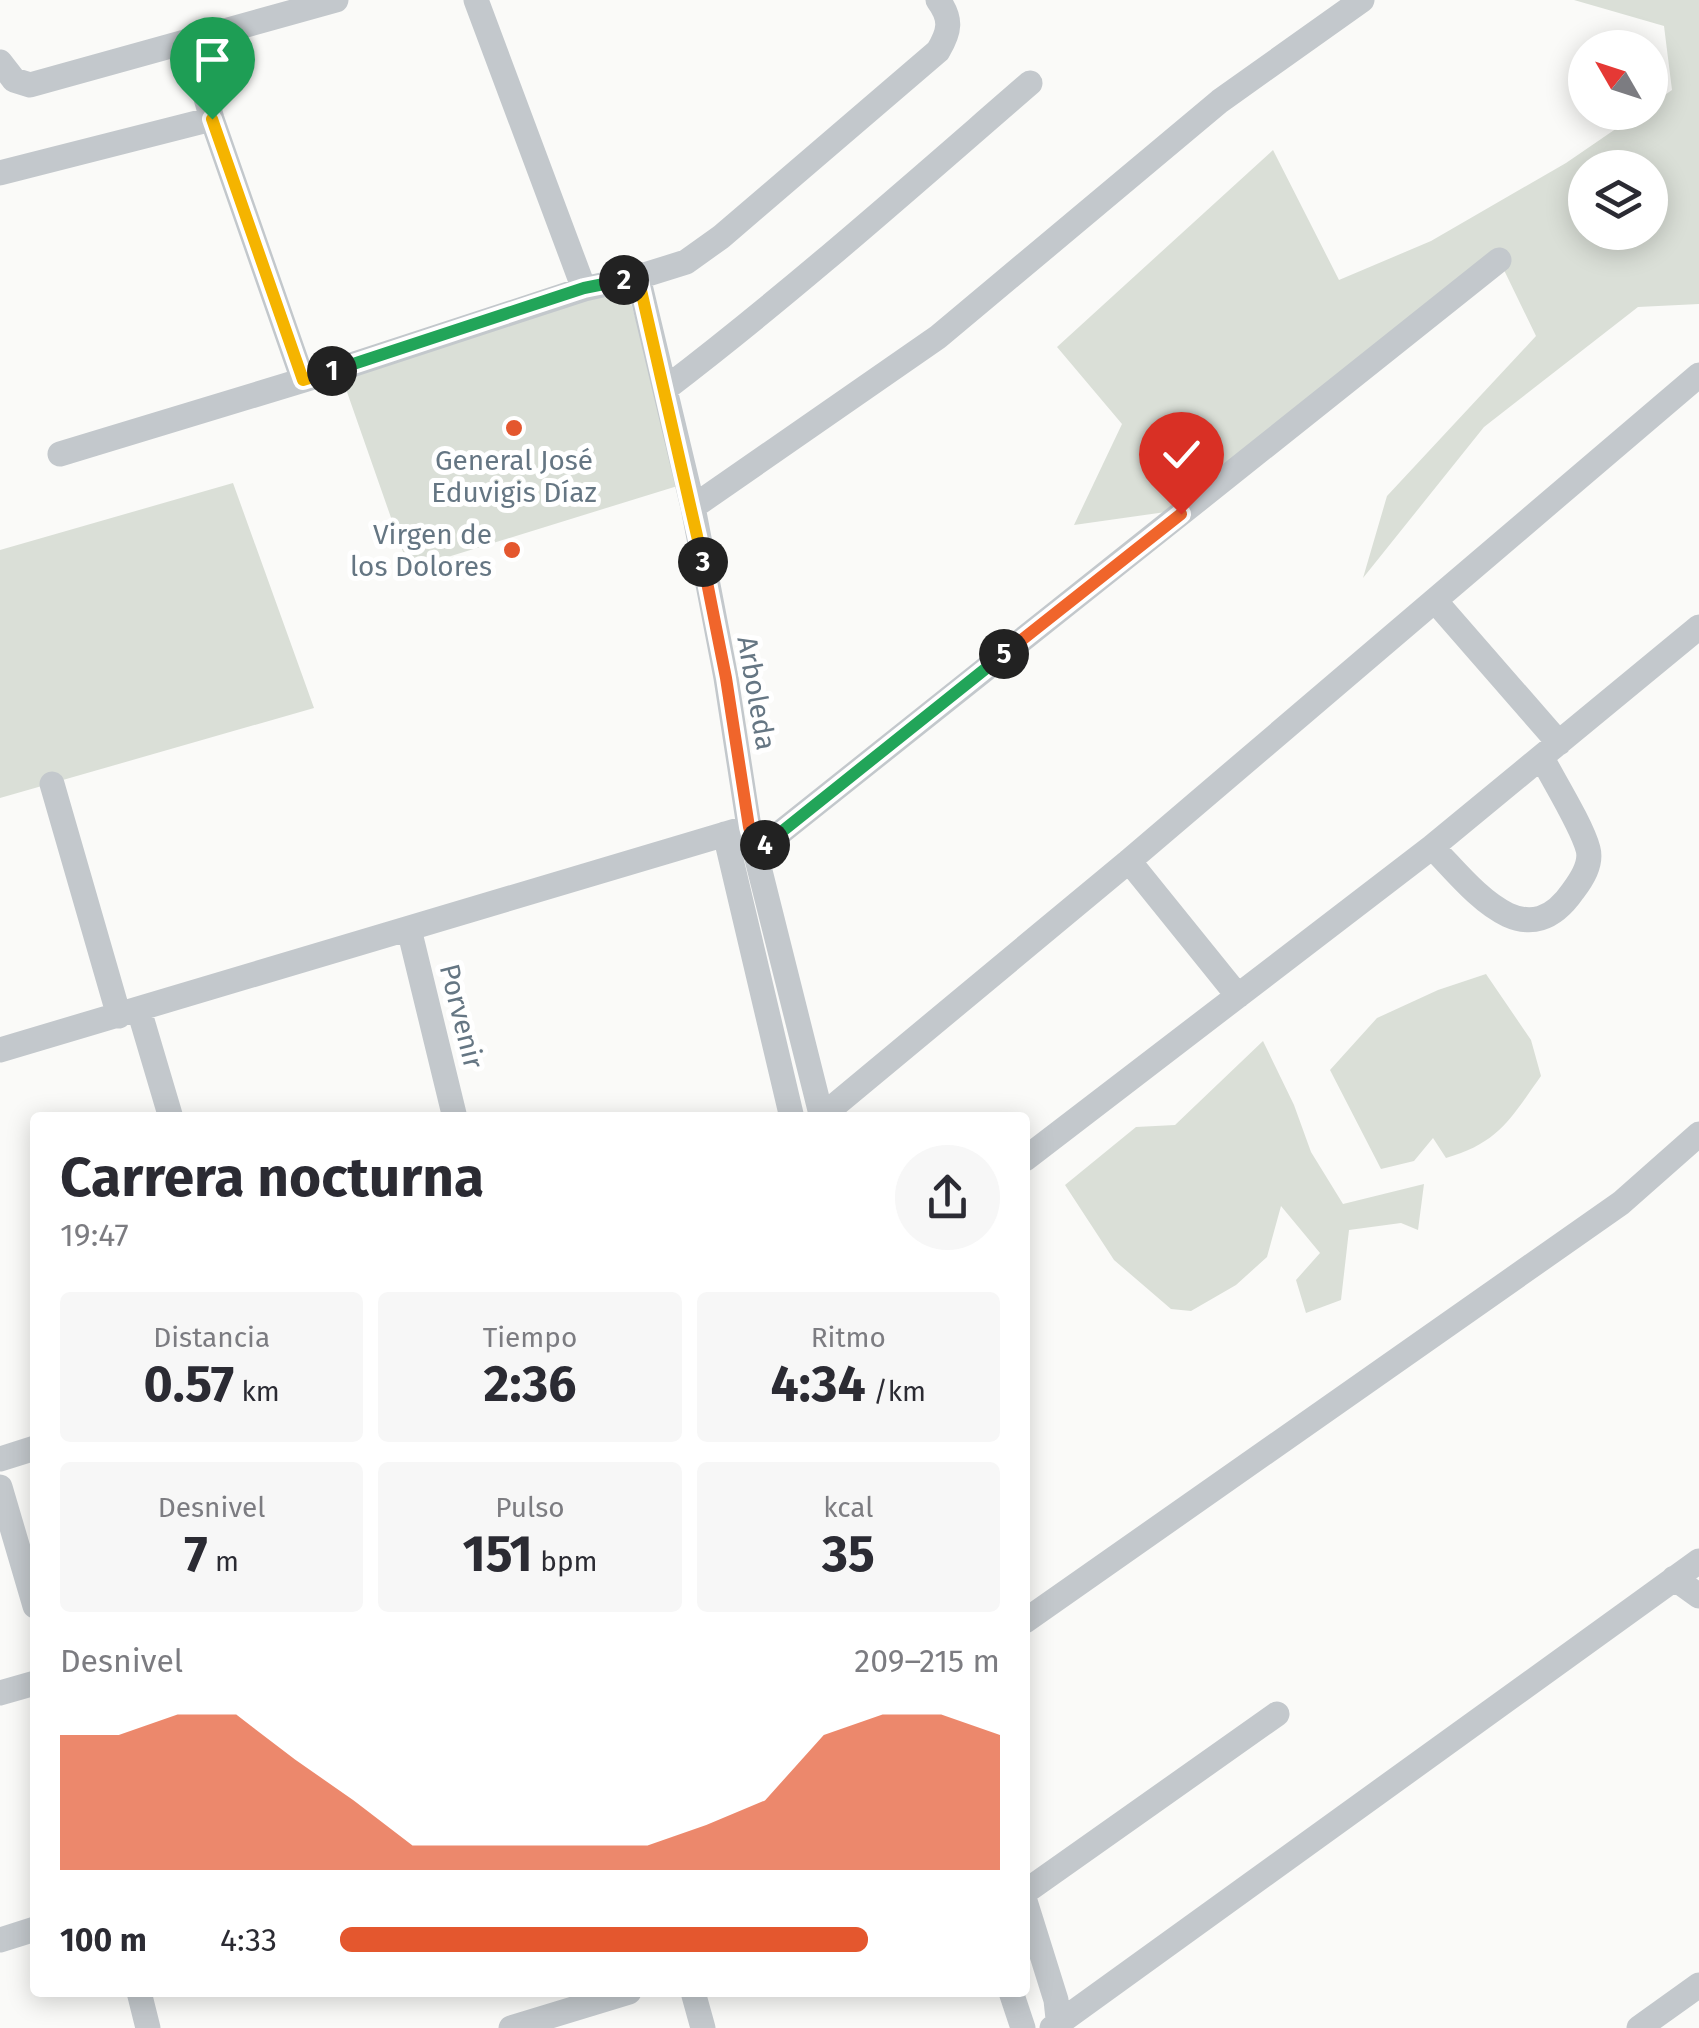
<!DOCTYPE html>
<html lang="es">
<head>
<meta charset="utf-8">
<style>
  :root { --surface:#fff; --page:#f7f7f7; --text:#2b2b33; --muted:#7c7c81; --accent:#e4572e }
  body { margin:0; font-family:"Fira Sans",sans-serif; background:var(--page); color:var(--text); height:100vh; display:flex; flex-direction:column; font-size:38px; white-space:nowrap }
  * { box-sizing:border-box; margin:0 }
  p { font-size:32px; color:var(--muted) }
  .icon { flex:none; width:55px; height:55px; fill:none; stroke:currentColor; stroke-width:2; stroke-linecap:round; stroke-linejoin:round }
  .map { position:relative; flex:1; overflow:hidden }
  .sheet { position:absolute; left:30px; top:1112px; width:1000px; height:885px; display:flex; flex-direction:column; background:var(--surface); border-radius:10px; box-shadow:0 5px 25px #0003 }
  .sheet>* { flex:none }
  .needle { width:65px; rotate:309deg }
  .tools { position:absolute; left:1568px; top:30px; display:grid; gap:20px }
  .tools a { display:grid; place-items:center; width:100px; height:100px; border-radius:50%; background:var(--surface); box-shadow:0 5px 25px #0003; font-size:50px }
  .pin { position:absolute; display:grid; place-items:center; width:85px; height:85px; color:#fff; margin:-102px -42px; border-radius:50% 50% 50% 0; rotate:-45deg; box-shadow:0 0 10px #0007 }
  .pin .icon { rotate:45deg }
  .km { position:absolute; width:50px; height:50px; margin:-25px; border-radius:50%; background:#222; color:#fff; font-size:28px; line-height:50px; text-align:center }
  .round { display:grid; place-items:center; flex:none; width:105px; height:105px; border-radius:52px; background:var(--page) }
  .headline { display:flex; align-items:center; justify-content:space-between; height:170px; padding:0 30px }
  h1 { font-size:55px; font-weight:700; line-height:75px }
  .figures { display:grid; grid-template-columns:repeat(3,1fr); gap:15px; height:170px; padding:10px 30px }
  .figures div { display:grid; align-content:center; border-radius:10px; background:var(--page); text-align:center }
  .figures b { font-size:50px; font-weight:700 }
  .figures small { font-size:28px; font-weight:400 }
  .figures p { font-size:28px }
  .chart { height:280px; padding:20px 30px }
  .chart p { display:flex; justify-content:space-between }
  .chart svg { width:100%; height:180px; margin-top:10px; fill:var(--accent); opacity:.7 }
  ul { padding:0 30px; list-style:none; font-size:32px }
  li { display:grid; grid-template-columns:160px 120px 1fr; align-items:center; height:75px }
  li i { height:25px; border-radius:12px; background:var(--accent) }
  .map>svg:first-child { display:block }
  .green { fill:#dadfd7; fill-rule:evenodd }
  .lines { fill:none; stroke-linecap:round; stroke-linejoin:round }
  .minor { stroke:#c3c8cc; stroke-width:25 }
  .split-1-casing { stroke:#fff; stroke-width:20 }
  .split-2-casing { stroke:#fff; stroke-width:20 }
  .split-3-casing { stroke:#fff; stroke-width:20 }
  .split-4-casing { stroke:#fff; stroke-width:20 }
  .split-5-casing { stroke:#fff; stroke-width:20 }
  .split-6-casing { stroke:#fff; stroke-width:20 }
  .split-1 { stroke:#f5b400; stroke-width:12 }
  .split-2 { stroke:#22a559; stroke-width:12 }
  .split-3 { stroke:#f5b400; stroke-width:12 }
  .split-4 { stroke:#f0652b; stroke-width:12 }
  .split-5 { stroke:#22a559; stroke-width:12 }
  .split-6 { stroke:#f0652b; stroke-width:12 }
  .poi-dot { fill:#e4572e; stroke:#fff; stroke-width:4 }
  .labels { text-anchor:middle; stroke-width:10; stroke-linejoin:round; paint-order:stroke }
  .poi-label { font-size:28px; fill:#657683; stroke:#fff }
  .street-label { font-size:28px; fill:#657683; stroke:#fff }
</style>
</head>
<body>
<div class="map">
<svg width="1699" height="2028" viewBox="0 0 1699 2028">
  <rect width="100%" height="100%" fill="#fafaf8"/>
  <path class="green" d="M1574 0H1699V304L1638 307 1484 427 1363 578 1387 496 1536 336 1503 268 1208 506 1074 525 1122 424 1057 347 1273 150 1339 280 1431 241 1566 163 1639 113 1650 112V105L1672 90 1664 26ZM1585 168H1650V232H1585Z
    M626 286 684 484 409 569 340 372Z
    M233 483 314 708 0 798V550Z
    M1486 974 1531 1040 1541 1076C1511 1118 1499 1143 1446 1158L1433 1138 1414 1161 1381 1169 1330 1070 1377 1018 1438 990Z
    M1263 1041 1294 1105 1311 1152 1343 1204 1424 1184 1418 1230 1401 1223 1349 1230 1341 1300 1306 1313 1296 1280 1320 1253 1281 1206 1267 1257 1236 1285 1191 1311 1171 1309 1114 1260 1065 1185 1136 1127 1175 1125Z"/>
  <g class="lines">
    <path class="minor" d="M476 0 584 289
      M190 43 212 119 303 380
      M0 62 14 80 30 85 336 0
      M0 173 212 119
      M638 277 693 507 726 678 749 827 822 1118
      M665 389C792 292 910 187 1030 83
      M60 454 330 372 584 289 638 277 686 262 721 237 938 51C950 31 952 19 938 0
      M693 507 938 337 1220 101 1362 0
      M1436 602 1559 743
      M52 784 119 1016
      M725 834 792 1118
      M1432 847C1469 884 1524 962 1573 891 1582 879 1592 864 1588 849 1582 826 1554 781 1542 758
      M756 852 1499 260
      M1129 861 1238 996
      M409 929 455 1118
      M139 1010 171 1118
      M0 1050 749 827
      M822 1116 1129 861 1699 375
      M1025 1159 1432 847 1699 627
      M0 1459 35 1448
      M0 1487 35 1606
      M1674 1578 1699 1596
      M1025 1621 1621 1203 1699 1134
      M0 1693 35 1683
      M1025 1892 1277 1714
      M1025 1901 1056 2000 1059 2028
      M0 1940 35 1929
      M139 1992 148 2028
      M693 1992 703 2028
      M1011 1992 1023 2028
      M511 2028 629 1992
      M1052 2028 1699 1561
      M1639 2028 1699 1985"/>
  </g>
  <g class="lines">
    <g class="split-1-casing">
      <path id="split-1" d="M212 119 303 380 332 371"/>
    </g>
    <g class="split-2-casing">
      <path id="split-2" d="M332 371 584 288 624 280"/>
    </g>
    <g class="split-3-casing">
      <path id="split-3" d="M624 280 638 277 703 562"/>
    </g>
    <g class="split-4-casing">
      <path id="split-4" d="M703 562 726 678 749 827 756 852 765 845"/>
    </g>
    <g class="split-5-casing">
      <path id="split-5" d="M765 845 1004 654"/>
    </g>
    <g class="split-6-casing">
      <path id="split-6" d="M1004 654 1181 514"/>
    </g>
    <use href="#split-1" class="split-1"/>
    <use href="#split-2" class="split-2"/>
    <use href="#split-3" class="split-3"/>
    <use href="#split-4" class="split-4"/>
    <use href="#split-5" class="split-5"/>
    <use href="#split-6" class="split-6"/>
  </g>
  <g class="poi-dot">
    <circle cx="514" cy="428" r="10"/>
    <circle cx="512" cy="550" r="10"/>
  </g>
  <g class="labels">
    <g class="poi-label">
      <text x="514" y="470">General José<tspan x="514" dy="32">Eduvigis Díaz</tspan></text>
      <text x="492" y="544" text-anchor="end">Virgen de<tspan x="492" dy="32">los Dolores</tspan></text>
    </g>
    <g class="street-label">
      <text transform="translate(757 693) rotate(80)" y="10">Arboleda</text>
      <text transform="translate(462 1016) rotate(76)" y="10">Porvenir</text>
    </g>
  </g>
</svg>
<div class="tools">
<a><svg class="needle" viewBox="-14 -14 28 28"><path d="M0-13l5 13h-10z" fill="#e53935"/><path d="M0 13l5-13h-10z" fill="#7c7c81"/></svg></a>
<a><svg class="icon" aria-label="layers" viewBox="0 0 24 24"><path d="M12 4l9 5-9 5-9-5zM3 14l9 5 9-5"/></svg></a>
</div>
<div class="pin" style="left:212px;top:119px;background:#1e9e55"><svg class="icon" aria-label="arrive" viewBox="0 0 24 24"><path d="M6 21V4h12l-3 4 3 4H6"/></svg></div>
<div class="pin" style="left:1181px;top:514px;background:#d93025"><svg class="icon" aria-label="check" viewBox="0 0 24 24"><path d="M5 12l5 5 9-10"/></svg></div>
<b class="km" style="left:332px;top:371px">1</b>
<b class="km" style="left:624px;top:280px">2</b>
<b class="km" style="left:703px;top:562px">3</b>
<b class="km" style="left:765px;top:845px">4</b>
<b class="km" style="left:1004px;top:654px">5</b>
<section class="sheet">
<div class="headline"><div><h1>Carrera nocturna</h1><p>19:47</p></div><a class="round"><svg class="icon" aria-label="share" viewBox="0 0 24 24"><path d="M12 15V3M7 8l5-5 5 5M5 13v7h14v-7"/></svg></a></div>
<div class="figures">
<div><p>Distancia</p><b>0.57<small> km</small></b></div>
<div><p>Tiempo</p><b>2:36</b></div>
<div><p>Ritmo</p><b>4:34<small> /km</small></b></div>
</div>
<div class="figures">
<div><p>Desnivel</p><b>7<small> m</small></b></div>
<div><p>Pulso</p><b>151<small> bpm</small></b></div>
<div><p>kcal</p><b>35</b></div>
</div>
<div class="chart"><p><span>Desnivel</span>209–215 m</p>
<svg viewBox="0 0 160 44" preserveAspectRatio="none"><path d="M0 44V11L10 11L20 6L30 6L40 17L50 27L60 38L70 38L80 38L90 38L100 38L110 33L120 27L130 11L140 6L150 6L160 11V44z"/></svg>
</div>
<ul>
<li><b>100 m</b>4:33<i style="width:80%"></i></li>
</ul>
</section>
</div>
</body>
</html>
